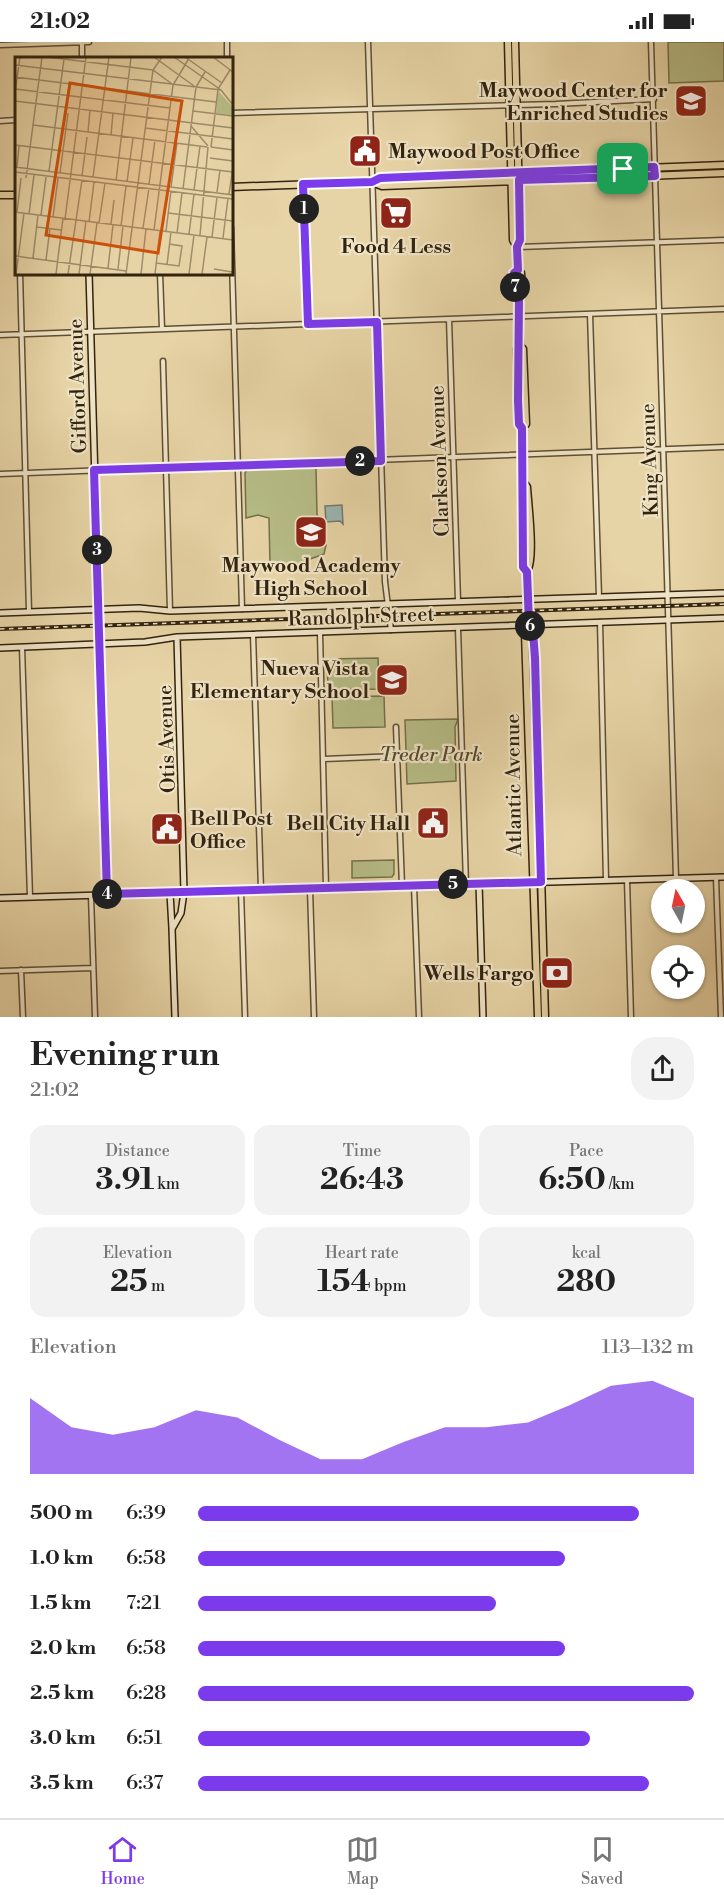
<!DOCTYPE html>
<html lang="en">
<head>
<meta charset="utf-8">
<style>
  :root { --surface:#fff; --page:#f2f2f2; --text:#222; --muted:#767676; --line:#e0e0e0; --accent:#7c3aed }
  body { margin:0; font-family:"Libre Bodoni",serif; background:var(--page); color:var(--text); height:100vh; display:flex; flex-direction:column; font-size:22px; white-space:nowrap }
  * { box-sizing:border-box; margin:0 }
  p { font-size:20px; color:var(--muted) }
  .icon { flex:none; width:33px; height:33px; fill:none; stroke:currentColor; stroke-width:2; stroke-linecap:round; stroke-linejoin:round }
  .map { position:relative; height:975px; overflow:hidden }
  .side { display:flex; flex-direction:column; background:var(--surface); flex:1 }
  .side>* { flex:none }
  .needle { width:39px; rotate:351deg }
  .tools { position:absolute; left:651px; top:837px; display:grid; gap:12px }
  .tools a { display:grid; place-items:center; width:54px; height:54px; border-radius:50%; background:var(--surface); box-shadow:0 2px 4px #0004; font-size:30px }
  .pin { position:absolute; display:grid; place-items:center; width:51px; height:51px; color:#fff; margin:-26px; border-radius:12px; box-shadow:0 3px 9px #0006 }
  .km { position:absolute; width:30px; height:30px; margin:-15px; border-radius:50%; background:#222; color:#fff; font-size:16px; line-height:30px; text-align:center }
  .round { display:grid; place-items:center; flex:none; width:63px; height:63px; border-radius:24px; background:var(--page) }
  .headline { display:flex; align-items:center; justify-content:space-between; height:102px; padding:0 30px }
  h1 { font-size:33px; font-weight:800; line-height:45px }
  .metrics { display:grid; grid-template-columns:repeat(3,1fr); gap:9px; height:102px; padding:6px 30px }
  .metrics div { display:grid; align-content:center; border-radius:15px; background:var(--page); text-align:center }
  .metrics b { font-size:30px; font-weight:800 }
  .metrics small { font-size:16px; font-weight:400 }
  .metrics p { font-size:16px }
  .chart { height:168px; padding:12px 30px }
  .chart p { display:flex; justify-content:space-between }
  .chart svg { width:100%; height:108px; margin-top:6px; fill:var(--accent); opacity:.7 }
  ul { padding:0 30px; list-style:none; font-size:20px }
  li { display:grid; grid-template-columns:96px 72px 1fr; align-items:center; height:45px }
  li i { height:15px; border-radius:8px; background:var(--accent) }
  .status { display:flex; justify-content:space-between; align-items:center; height:42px; padding:0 30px; background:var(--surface); direction:ltr }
  .status svg { height:16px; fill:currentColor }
  .tab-bar { display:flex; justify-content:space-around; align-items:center; height:84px; border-top:2px solid var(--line); background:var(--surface); font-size:16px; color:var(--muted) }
  .tab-bar a { display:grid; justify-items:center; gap:3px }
  .tab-bar .selected { color:var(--accent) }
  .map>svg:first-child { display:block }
  .green { fill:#b6bc86; stroke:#74704a; stroke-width:1.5 }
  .water { fill:#9bb5b2; stroke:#717b71; stroke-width:1.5 }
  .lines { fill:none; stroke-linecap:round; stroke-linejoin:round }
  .street-casing { stroke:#5f4f35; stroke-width:7 }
  .secondary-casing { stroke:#32230f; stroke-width:8 }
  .primary-casing { stroke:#32230f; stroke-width:9 }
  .street { stroke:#efe3c5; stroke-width:4 }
  .secondary { stroke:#efe3c5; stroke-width:5 }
  .primary { stroke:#e7d4a6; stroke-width:6 }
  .rail-casing { stroke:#32230f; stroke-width:4 }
  .rail { stroke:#efe3c5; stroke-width:1.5; stroke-dasharray:4.5; stroke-linecap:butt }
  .route-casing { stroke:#fff; stroke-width:12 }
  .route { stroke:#7c3aed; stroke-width:8 }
  .labels { text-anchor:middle; stroke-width:4.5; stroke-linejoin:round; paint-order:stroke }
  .poi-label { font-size:20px; font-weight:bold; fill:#32230f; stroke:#efe3c5; text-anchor:end }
  .street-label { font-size:20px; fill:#32230f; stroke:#efe3c5 }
  .park-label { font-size:20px; font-style:italic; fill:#53492d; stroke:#efe3c5 }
  .inset-road { fill:none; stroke:#9f8d6a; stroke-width:1.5 }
  .view { fill:#cd510c; fill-opacity:0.15; stroke:#cd510c; stroke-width:3 }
  .inset-edge { fill:none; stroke:#32230f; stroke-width:3 }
</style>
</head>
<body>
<div class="status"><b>21:02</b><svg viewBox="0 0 49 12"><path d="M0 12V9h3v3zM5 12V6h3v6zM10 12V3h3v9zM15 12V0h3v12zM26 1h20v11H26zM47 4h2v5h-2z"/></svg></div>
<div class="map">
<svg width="724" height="975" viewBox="0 0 724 975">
  <rect width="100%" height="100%" fill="#e7d4a6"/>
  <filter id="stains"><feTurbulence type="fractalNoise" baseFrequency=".00333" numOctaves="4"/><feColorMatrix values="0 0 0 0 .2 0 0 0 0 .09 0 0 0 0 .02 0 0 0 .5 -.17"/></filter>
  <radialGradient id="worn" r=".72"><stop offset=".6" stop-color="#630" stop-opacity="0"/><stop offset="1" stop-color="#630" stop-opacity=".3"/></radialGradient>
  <path class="green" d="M668 0H724V39L669 41Z
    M316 426 317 472 326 503 324 512 278 529 274 522 270 523 269 476 258 473 246 476 245 431 247 428Z
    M378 616 379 647 328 648 327 617Z
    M384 654 385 685 333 686 332 655Z
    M458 677 455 685 456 739 407 742 405 678Z
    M394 818V832L392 835 352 836V819Z"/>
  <path class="water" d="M342 463 343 482 340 479 326 480 325 464Z"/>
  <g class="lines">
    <g class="street-casing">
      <path id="street" d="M82 0V16
        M227 0V16
        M368 0 385 540 391 588
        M651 0 676 836
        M0 3 89 0
        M231 71 556 62 654 57
        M0 79 16 78
        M303 143 308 282
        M231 186 242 567
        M518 205 724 198
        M20 231 29 570
        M160 231 162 287
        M590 272 599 555
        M449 277 458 559
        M0 293 724 267
        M163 319 170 569
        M0 432 724 405
        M600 580 606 838
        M458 586 466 842
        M320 591 326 846
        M253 592 261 848
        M22 605 30 855
        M396 685 402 844
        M324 717 398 714
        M716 836 721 975
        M627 838 631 975
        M414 844 419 975
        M310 847 314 975
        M241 849 245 975
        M91 854 95 975
        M21 928 23 975
        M0 929 93 926"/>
    </g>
    <g class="secondary-casing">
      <path id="secondary" d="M89 231 107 853
        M0 571 139 566 170 569 724 551
        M0 606 145 600 177 595 724 576
        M479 841 483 975
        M170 851 172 886
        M0 856 724 835
        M175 975 172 887 181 871 184 850 177 595"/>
    </g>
    <g class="primary-casing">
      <path id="primary" d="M508 0 513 198 517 205
        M515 0 520 198 517 205 518 228 514 231 515 251 518 255
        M372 140 380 136 724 123
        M231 145 372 140 382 144 724 131
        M0 153H16
        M518 228 521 231 522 251 518 255 520 304 523 307 526 382 522 386
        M520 304 517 307 519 382 522 386 523 525 527 529 529 582 533 590 535 616 545 975
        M524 441 527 445C528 463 535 516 527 529
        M529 582 525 591 538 975"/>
    </g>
    <use href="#street" class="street"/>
    <use href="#secondary" class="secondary"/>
    <use href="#primary" class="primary"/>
    <g class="rail-casing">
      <path id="rail" d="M0 587 724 562"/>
    </g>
    <use href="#rail" class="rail"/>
  </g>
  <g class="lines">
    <g class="route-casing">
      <path id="route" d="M654 125 655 134 519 138 520 198 517 205 518 228 514 231 515 251 519 255 518 358 519 382 522 386 523 525 527 530 529 582 533 590 535 616 541 840 107 852 94 428 381 419 377 280 308 282 303 142 372 140 380 136Z"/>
    </g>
    <use href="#route" class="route"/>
  </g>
  <defs>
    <g id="school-square" transform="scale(1.725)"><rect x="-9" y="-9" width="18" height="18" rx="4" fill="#8f2418" stroke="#efe3c5"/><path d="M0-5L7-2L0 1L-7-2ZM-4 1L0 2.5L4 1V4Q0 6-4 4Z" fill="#fff"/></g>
    <g id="civic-square" transform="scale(1.725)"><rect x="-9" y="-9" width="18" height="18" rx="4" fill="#8f2418" stroke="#efe3c5"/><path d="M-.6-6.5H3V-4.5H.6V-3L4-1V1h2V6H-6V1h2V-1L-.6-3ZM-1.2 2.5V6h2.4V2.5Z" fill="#fff"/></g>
    <g id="supermarket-square" transform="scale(1.725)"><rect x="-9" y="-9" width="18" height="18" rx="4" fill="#8f2418" stroke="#efe3c5"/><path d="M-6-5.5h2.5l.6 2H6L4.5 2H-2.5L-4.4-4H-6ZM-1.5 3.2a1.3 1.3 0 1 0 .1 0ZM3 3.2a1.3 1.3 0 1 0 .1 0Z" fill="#fff"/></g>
    <g id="bank-square" transform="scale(1.725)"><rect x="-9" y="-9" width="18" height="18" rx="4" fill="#8f2418" stroke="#efe3c5"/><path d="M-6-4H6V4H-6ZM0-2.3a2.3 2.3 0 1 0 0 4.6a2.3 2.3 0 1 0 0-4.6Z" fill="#fff"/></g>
  </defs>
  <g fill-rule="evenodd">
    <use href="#school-square" x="691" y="59"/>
    <use href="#civic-square" x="365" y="109"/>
    <use href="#supermarket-square" x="396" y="171"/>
    <use href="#school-square" x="311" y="490"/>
    <use href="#school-square" x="392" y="638"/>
    <use href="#civic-square" x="433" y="781"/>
    <use href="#civic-square" x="167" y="787"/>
    <use href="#bank-square" x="557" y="931"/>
  </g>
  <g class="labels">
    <g class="poi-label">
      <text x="668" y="55">Maywood Center for<tspan x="668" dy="23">Enriched Studies</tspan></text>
      <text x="388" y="116" text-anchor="start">Maywood Post Office</text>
      <text x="396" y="211" text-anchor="middle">Food 4 Less</text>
      <text x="311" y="530" text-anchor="middle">Maywood Academy<tspan x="311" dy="23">High School</tspan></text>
      <text x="369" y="633">Nueva Vista<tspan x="369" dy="23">Elementary School</tspan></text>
      <text x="190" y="783" text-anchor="start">Bell Post<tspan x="190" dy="23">Office</tspan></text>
      <text x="410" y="788">Bell City Hall</text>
      <text x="534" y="938">Wells Fargo</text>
    </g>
    <g class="street-label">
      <text transform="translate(77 344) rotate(-92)" y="7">Gifford Avenue</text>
      <text transform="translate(649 418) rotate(-92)" y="7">King Avenue</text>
      <text transform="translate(439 419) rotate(-92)" y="7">Clarkson Avenue</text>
      <text transform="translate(361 574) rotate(-2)" y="7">Randolph Street</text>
      <text transform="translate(166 697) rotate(-92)" y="7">Otis Avenue</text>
      <text transform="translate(513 743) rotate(-91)" y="7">Atlantic Avenue</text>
    </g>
    <g class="park-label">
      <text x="431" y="719">Treder Park</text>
    </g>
  </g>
  <g transform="translate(15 15)">
    <rect width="218" height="218" fill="#e7d4a6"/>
    <path d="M203 34 217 49V58L201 56Z" fill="#b6bc86"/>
    <path class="inset-road" d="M32 0 138 13 157 27M139 0 179 29M159 0 206 33 218 48M170 0 207 26M198 0 218 15M0 8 206 33M0 20 201 45M0 32 155 51M0 36 5 0M0 44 218 71M178 54 218 59M18 68 192 90M176 69 193 89M130 71 218 82M73 75 75 53M96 78 98 56M0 88 218 115M196 90 203 32 215 13M196 90 218 93M195 101 218 104M0 110 218 138M2 110 4 89M34 114 49 2M0 115 218 142M45 116 53 56M67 119 72 80M78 120 94 0M11 121 27 0M101 124 116 0M112 125 118 81M134 127 140 83M156 130 162 86M168 132 181 30 190 15M179 133 185 89M202 135 205 113M214 137 218 110M0 155 218 183M2 155 6 121M153 156 218 164M14 157 19 118M26 158 31 120M38 160 43 121M50 162 71 0M74 165 79 125M84 166 90 126M96 167 99 143M106 169 111 129M22 170 46 173M128 171 134 131M139 173 158 28 173 3M151 174 156 134M162 176 167 136M174 177 179 137M185 178 193 90M197 180 202 140M208 181 213 141M0 199 111 214M18 201 23 158M31 203 35 171M141 206 164 209 167 189 154 187M152 208 156 175M93 211 98 168M103 212 108 169M199 212 217 215M1 217 9 156M41 217 48 161M53 217 67 123M64 217 71 164M75 217 82 166M111 217 138 13 147 0M126 217 131 172M140 217 145 174M174 217 179 178M187 217 192 180"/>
    <path class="view" d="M55 26 167 44 143 196 31 178Z"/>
    <rect width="218" height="218" class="inset-edge"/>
  </g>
  <rect width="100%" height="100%" filter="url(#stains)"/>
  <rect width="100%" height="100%" fill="url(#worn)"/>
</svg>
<div class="tools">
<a><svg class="needle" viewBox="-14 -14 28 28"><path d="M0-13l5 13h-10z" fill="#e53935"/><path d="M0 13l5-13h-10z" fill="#767676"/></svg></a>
<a><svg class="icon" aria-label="locate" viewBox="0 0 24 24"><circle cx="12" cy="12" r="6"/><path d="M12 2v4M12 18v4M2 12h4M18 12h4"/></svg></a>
</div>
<div class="pin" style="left:623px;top:127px;background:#1e9e55"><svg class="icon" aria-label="arrive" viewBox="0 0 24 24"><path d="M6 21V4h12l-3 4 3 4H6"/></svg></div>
<b class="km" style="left:304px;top:167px">1</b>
<b class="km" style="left:360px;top:419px">2</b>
<b class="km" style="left:97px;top:508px">3</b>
<b class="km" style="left:107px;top:852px">4</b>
<b class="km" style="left:453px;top:842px">5</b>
<b class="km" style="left:530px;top:584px">6</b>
<b class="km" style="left:515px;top:245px">7</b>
</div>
<section class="side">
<div class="headline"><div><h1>Evening run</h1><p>21:02</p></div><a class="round"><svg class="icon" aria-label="share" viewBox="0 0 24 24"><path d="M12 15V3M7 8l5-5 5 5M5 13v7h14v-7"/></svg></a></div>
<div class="metrics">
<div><p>Distance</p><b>3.91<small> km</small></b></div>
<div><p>Time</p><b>26:43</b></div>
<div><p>Pace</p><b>6:50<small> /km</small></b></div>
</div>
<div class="metrics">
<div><p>Elevation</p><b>25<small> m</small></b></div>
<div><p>Heart rate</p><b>154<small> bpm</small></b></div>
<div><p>kcal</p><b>280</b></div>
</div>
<div class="chart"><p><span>Elevation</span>113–132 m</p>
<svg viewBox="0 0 160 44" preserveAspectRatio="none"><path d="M0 44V13L10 25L20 28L30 25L40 18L50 21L60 30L70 38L80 38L90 31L100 25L110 25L120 23L130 16L140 8L150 6L160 13V44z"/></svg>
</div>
<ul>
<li><b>500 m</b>6:39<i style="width:89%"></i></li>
<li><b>1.0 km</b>6:58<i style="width:74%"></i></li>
<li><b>1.5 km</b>7:21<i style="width:60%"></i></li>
<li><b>2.0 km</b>6:58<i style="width:74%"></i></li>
<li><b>2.5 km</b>6:28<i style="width:100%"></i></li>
<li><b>3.0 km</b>6:51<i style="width:79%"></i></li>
<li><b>3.5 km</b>6:37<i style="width:91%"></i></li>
</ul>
</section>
<nav class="tab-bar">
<a class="selected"><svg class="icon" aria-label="home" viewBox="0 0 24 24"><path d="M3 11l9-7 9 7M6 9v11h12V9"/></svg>Home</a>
<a><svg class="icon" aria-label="map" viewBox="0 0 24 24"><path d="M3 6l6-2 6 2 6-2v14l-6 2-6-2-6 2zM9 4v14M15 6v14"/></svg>Map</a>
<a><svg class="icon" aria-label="saved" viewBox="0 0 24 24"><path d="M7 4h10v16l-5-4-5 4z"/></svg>Saved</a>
</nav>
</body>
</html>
